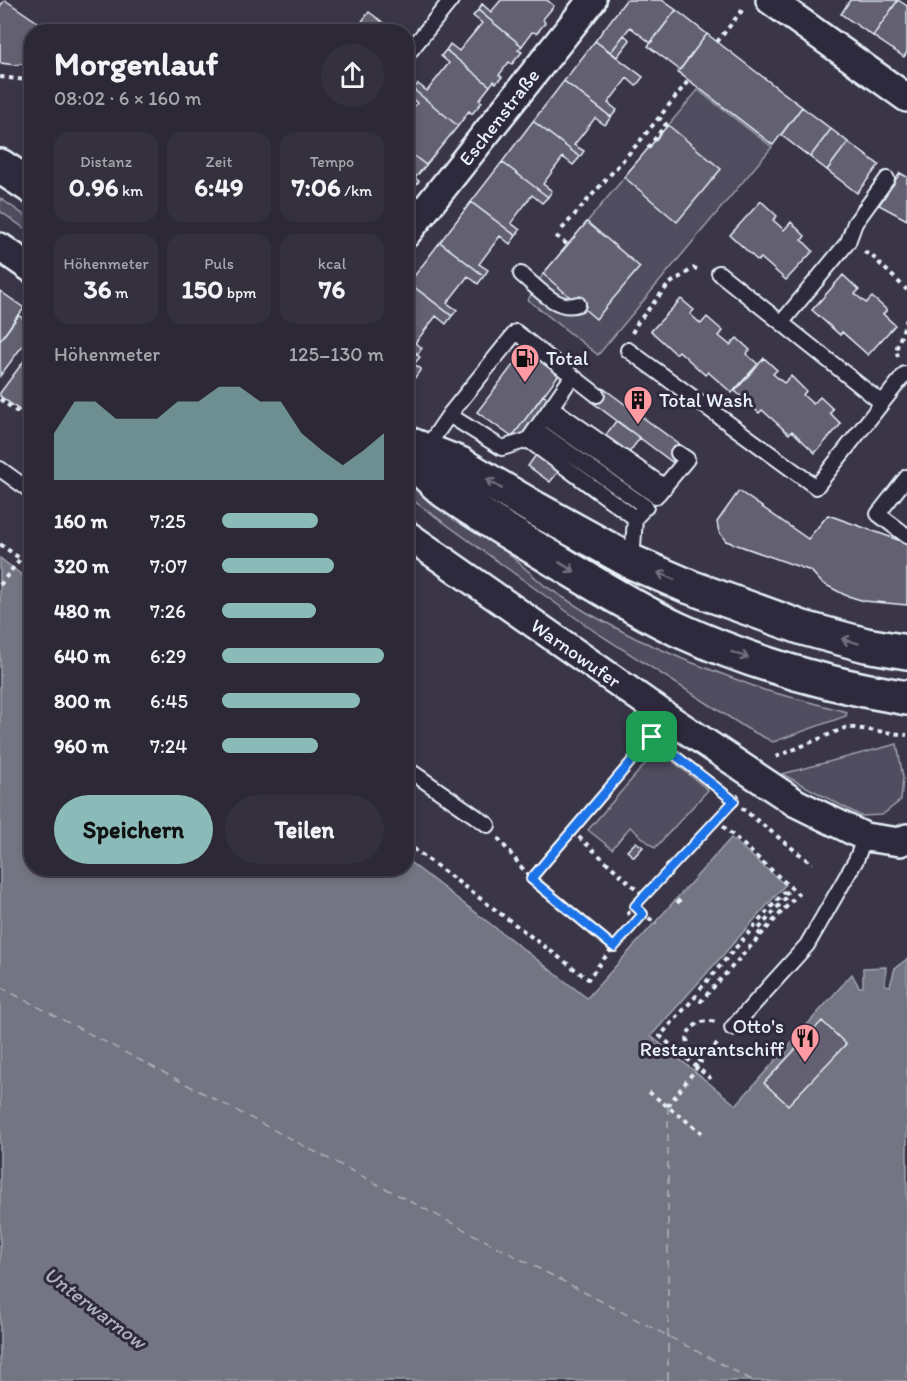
<!DOCTYPE html>
<html lang="de">
<head>
<meta charset="utf-8">
<style>
  :root { --surface:#2c2836; --page:#34303e; --text:#f1f3f6; --muted:#a6a6ad; --line:#484451; --accent:#8bbbb9 }
  body { margin:0; font-family:Itim,sans-serif; background:var(--page); color:var(--text); height:100vh; display:flex; flex-direction:column; font-size:22px; white-space:nowrap }
  * { box-sizing:border-box; margin:0 }
  p { font-size:20px; color:var(--muted) }
  .icon { flex:none; width:33px; height:33px; fill:none; stroke:currentColor; stroke-width:2; stroke-linecap:round; stroke-linejoin:round }
  .map { position:relative; flex:1; overflow:hidden }
  .details { position:absolute; left:24px; top:24px; width:390px; height:852px; display:flex; flex-direction:column; background:var(--surface); border-radius:24px; box-shadow:0 3px 9px #0003,0 0 0 2px var(--line) }
  .details>* { flex:none }
  .pin { position:absolute; display:grid; place-items:center; width:51px; height:51px; color:#fff; margin:-26px; border-radius:12px; box-shadow:0 3px 9px #0006 }
  .round { display:grid; place-items:center; flex:none; width:63px; height:63px; border-radius:32px; background:var(--page) }
  .summary { display:flex; align-items:center; justify-content:space-between; height:102px; padding:0 30px }
  h1 { font-size:33px; font-weight:700; line-height:45px }
  .figures { display:grid; grid-template-columns:repeat(3,1fr); gap:9px; height:102px; padding:6px 30px }
  .figures div { display:grid; align-content:center; border-radius:15px; background:var(--page); text-align:center }
  .figures b { font-size:26px; font-weight:700 }
  .figures small { font-size:16px; font-weight:400 }
  .figures p { font-size:16px }
  .chart { height:168px; padding:12px 30px }
  .chart p { display:flex; justify-content:space-between }
  .chart svg { width:100%; height:108px; margin-top:6px; fill:var(--accent); opacity:.7 }
  .button { display:flex; gap:12px; margin-top:auto; padding:12px 30px }
  .button a { flex:1; height:69px; border-radius:36px; background:var(--accent); color:#111; font-size:24px; font-weight:700; line-height:69px; text-align:center }
  .button a+a { background:var(--page); color:var(--text) }
  ul { padding:0 30px; list-style:none; font-size:20px }
  li { display:grid; grid-template-columns:96px 72px 1fr; align-items:center; height:45px }
  li i { height:15px; border-radius:8px; background:var(--accent) }
  .map>svg:first-child { display:block }
  .green { fill:#504e5f; stroke:#9ca0ac; stroke-width:1.5 }
  .water { fill:#737482; stroke:#a2a6b1; stroke-width:1.5 }
  .lines { fill:none; stroke-linecap:round; stroke-linejoin:round }
  .ferry { stroke:#aeb2bd; stroke-width:1.5; stroke-dasharray:8 6; stroke-linecap:butt }
  .building { fill:#636171; stroke:#e8f1f8; stroke-width:1.5 }
  .service-casing { stroke:#e8f1f8; stroke-width:18 }
  .minor-casing { stroke:#e8f1f8; stroke-width:32 }
  .primary-casing { stroke:#e8f1f8; stroke-width:38 }
  .path { stroke:#e8f1f8; stroke-width:4; stroke-dasharray:4.5 4.5; stroke-linecap:butt }
  .service { stroke:#2f2a3d; stroke-width:14 }
  .minor { stroke:#2f2a3d; stroke-width:27 }
  .primary { stroke:#2f2a3d; stroke-width:33 }
  .oneway { stroke:#70707e }
  .route-casing { stroke:#fff; stroke-width:12 }
  .route { stroke:#1a73e8; stroke-width:8 }
  .labels { text-anchor:middle; stroke-width:6; stroke-linejoin:round; paint-order:stroke }
  .street-label { font-size:20px; fill:#e8f1f8; stroke:#2f2a3d }
  .poi-label { font-size:20px; fill:#e8f1f8; stroke:#2f2a3d; text-anchor:start }
  .water-label { font-size:21px; font-style:italic; fill:#aeb2bd; stroke:#2f2a3d }
</style>
</head>
<body>
<div class="map">
<svg width="907" height="1381" viewBox="0 0 907 1381">
  <rect width="100%" height="100%" fill="#3a3648"/>
  <filter id="ink" filterUnits="userSpaceOnUse"><feTurbulence type="fractalNoise" baseFrequency=".0167" numOctaves="2"/><feDisplacementMap in="SourceGraphic" scale="12" xChannelSelector="R" yChannelSelector="G"/><feConvolveMatrix kernelMatrix="1 2 1 2 8 2 1 2 1" color-interpolation-filters="sRGB"/></filter>
  <g filter="url(#ink)">
    <path class="green" d="M698 90 772 147 598 355 528 300 543 274Z
      M0 198 31 220V233L0 211Z
      M406 483 500 546 545 586 586 612 635 638 685 660 764 690 847 712 846 716 773 742 746 728 594 631 407 496Z
      M897 744 903 777 901 800 882 815 861 816 782 774Z
      M658 749 708 790 655 848 630 827 612 849 588 830Z"/>
    <path class="water" d="M0 558 31 582 32 868H406L407 860 587 998 731 838 785 885 651 1036 736 1105 852 974 859 987H863V968L886 967 885 985 890 986 895 968 907 959V1381H0Z"/>
    <g class="lines">
      <path class="ferry" d="M0 987 754 1381
        M668 1106V1381"/>
    </g>
    <path class="building" d="M5 0 52 32H32V62L16 65 0 63V6Z
      M501 0H547L554 6 543 19 545 23 537 33 532 32 522 46 478 10 482 4 491 12Z
      M626 0H662L676 10 651 43 630 27 611 52 595 41Z
      M850 0H898L873 36 841 14Z
      M898 0 907 6V52L904 57 873 36Z
      M478 10 522 46 518 50 522 52 512 64 509 62 499 75 502 77 496 83 494 81 490 86 446 50 450 44 459 51 482 23 473 16Z
      M676 10 707 34 680 70 648 46Z
      M369 12 396 32H354Z
      M707 34 802 107 773 145 678 72Z
      M624 35 630 40 617 57 611 52Z
      M595 41 643 77 636 86 627 78 608 103 617 110 611 117 564 81Z
      M446 50 490 86 479 100 482 102 472 114 469 111 458 126 413 89 418 84 427 91 449 63 441 56Z
      M564 81 611 117 605 125 595 118 574 145 584 151 580 157 533 121Z
      M413 89 458 126 426 165 406 150V116L417 103 409 96Z
      M802 107 831 129 810 157 781 135Z
      M533 121 580 157 573 165 563 157 543 184 552 191 548 197 502 162Z
      M668 125 721 169 677 222 624 177Z
      M831 129 848 142 827 170 810 157Z
      M848 142 879 165 857 193 827 170Z
      M406 150 426 165 415 178 419 181 408 194Z
      M502 162 548 197 542 203 532 195 511 223 520 230 516 236 471 202Z
      M900 173 907 177V220L879 205Z
      M761 201 777 216 773 220 784 230 791 222 805 236 802 240 813 251 786 280 761 258 758 261 730 235Z
      M471 202 516 236 510 244 500 236 479 264 488 270 484 276 440 242Z
      M587 222 640 267 596 319 543 274Z
      M440 242 484 276 478 284 468 276 447 303 457 310 452 316 409 283Z
      M843 275 859 290 855 294 866 303 872 297 887 310 883 314 895 325 868 355 842 332 840 335 812 310Z
      M409 283 452 316 446 324 436 316 415 343 422 348 418 354 406 345V286Z
      M0 291 24 308 0 341Z
      M681 299 694 310 690 314 701 324 707 317 723 331 719 336 730 345 737 338 750 350 746 354 758 364 732 393 708 372 705 375 679 351 676 354 651 331Z
      M18 315 32 325V333L0 376V341Z
      M406 346 420 357 414 364 421 369 409 386 406 384Z
      M526 348 560 373 512 437 477 412Z
      M32 350V419L0 396V393Z
      M764 358 777 370 773 374 784 383 791 376 806 391 803 395 813 404 820 397 833 409 830 413 841 424 815 453 792 431 789 434 762 410 759 413 735 391Z
      M603 388 683 447 672 462 592 402Z
      M543 395 603 439 616 421 640 438 594 499 558 472 550 482 528 466 536 455 512 437Z
      M739 491 808 539 828 515 907 543V605L864 601 845 595 822 583 811 571 726 541 719 532 717 522Z
      M636 842 643 847 634 857 627 851Z
      M822 1021 846 1044 788 1105 764 1083Z"/>
    <g class="lines">
      <g class="service-casing">
        <path id="service" d="M406 56 451 0
          M521 274C537 287 557 312 578 304
          M782 322 848 242 855 223 887 179
          M628 350 816 487 882 403 719 273
          M882 403 905 374H907
          M551 407 665 487
          M449 415 502 448 528 440 572 377
          M544 417 656 496
          M536 429 646 507
          M528 440 635 518
          M425 450 449 415 516 332 597 395
          M0 469 32 492
          M907 477 878 514 907 536
          M658 494 687 459 678 453
          M632 562 635 518 641 512
          M406 768 488 825
          M732 1028 807 945 856 860 865 837"/>
      </g>
      <g class="minor-casing">
        <path id="minor" d="M770 0 907 98
          M406 234 592 0
          M0 247 32 269
          M406 534 673 721 796 803 865 837 900 842 907 838"/>
      </g>
      <g class="primary-casing">
        <path id="primary" d="M0 166 32 187
          M406 443 460 464 536 509 632 562 690 587 803 628 866 645 907 652
          M406 454C419 467 432 481 446 492 479 515 515 536 550 557 592 582 633 608 677 629 751 663 827 685 907 698"/>
      </g>
      <path class="path" d="M717 42 744 8
        M0 77 28 80 32 77
        M648 148 666 124 659 118
        M562 229 640 141 689 80
        M556 236 568 245
        M864 252 872 256 907 290
        M632 333 638 322 669 284 694 268 700 270
        M898 357 896 350 907 319
        M0 399 32 423
        M0 544 32 567
        M0 585 20 559
        M776 757 847 727 907 735
        M685 763 812 864
        M572 831 644 896
        M498 838 531 879 652 737
        M406 843 588 979 625 932 643 914
        M531 879 614 947
        M677 900 680 903
        M635 906 656 924
        M636 921 628 913 739 795
        M761 935 757 931 788 895 785 891
        M700 989 785 891
        M708 1054 719 1042
        M711 1079 660 1036 696 996 701 1001 798 894 716 820
        M649 1092 702 1133
        M668 1106 701 1062 688 1051 687 1034C696 1023 702 1019 716 1022"/>
      <use href="#service" class="service"/>
      <use href="#minor" class="minor"/>
      <use href="#primary" class="primary"/>
    </g>
    <defs><path id="oneway-shaft" d="M-6 0H5M1.5-3L5.5 0L1.5 3" fill="none" stroke-width="1.6" stroke-linecap="round" stroke-linejoin="round" transform="scale(1.5)"/></defs>
    <g class="oneway">
      <use href="#oneway-shaft" transform="translate(494 484) rotate(-149)"/>
      <use href="#oneway-shaft" transform="translate(567 567) rotate(31)"/>
      <use href="#oneway-shaft" transform="translate(666 576) rotate(-156)"/>
      <use href="#oneway-shaft" transform="translate(850 641) rotate(-165)"/>
      <use href="#oneway-shaft" transform="translate(740 655) rotate(20)"/>
    </g>
  </g>
  <g class="lines" filter="url(#ink)">
    <g class="route-casing">
      <path id="route" d="M652 737 734 801 635 906 643 914 614 947 531 879Z"/>
    </g>
    <use href="#route" class="route"/>
  </g>
  <defs>
    <g id="fuel-pin" transform="scale(1.5)"><path d="M0 17L-7.5 6A9.5 9.5 0 1 1 7.5 6Z" fill="#ff9aa2" stroke="#2f2a3d"/><path d="M-5.5-6h7V0h2V4h1.3V-2.5L3-4.5l.8-.8L6-3V5H2.5V1h-1V6h-7ZM-4.2-4.7v3.2H.2V-4.7Z" fill="#111"/></g>
    <g id="building-pin" transform="scale(1.5)"><path d="M0 17L-7.5 6A9.5 9.5 0 1 1 7.5 6Z" fill="#ff9aa2" stroke="#2f2a3d"/><path d="M-4-6H4V6H1V3H-1V6H-4ZM-2.5-4.3h1.7v1.8h-1.7ZM.8-4.3h1.7v1.8H.8ZM-2.5-1h1.7V.8h-1.7ZM.8-1h1.7V.8H.8Z" fill="#111"/></g>
    <g id="restaurant-pin" transform="scale(1.5)"><path d="M0 17L-7.5 6A9.5 9.5 0 1 1 7.5 6Z" fill="#ff9aa2" stroke="#2f2a3d"/><path d="M-5-6h1v4h1v-4h1v4h1v-4h1v5L-1.5 .5V6h-2V.5L-5-1ZM5-6V6H3V1.5H1.5Q1.5-4 5-6Z" fill="#111"/></g>
  </defs>
  <g fill-rule="evenodd">
    <use href="#fuel-pin" x="525" y="358"/>
    <use href="#building-pin" x="638" y="400"/>
    <use href="#restaurant-pin" x="805" y="1038"/>
  </g>
  <g class="labels">
    <g class="street-label">
      <text transform="translate(499 117) rotate(-52)" y="7">Eschenstraße</text>
      <text transform="translate(576 653) rotate(35)" y="7">Warnowufer</text>
    </g>
    <g class="poi-label">
      <text x="546" y="365">Total</text>
      <text x="659" y="407">Total Wash</text>
      <text x="784" y="1033" text-anchor="end">Otto's<tspan x="784" dy="23">Restaurantschiff</tspan></text>
    </g>
    <g class="water-label">
      <text transform="translate(95 1308) rotate(37)" y="7">Unterwarnow</text>
    </g>
  </g>
</svg>
<div class="pin" style="left:652px;top:737px;background:#1e9e55"><svg class="icon" aria-label="arrive" viewBox="0 0 24 24"><path d="M6 21V4h12l-3 4 3 4H6"/></svg></div>
<section class="details">
<div class="summary"><div><h1>Morgenlauf</h1><p>08:02 · 6 × 160 m</p></div><a class="round"><svg class="icon" aria-label="share" viewBox="0 0 24 24"><path d="M12 15V3M7 8l5-5 5 5M5 13v7h14v-7"/></svg></a></div>
<div class="figures">
<div><p>Distanz</p><b>0.96<small> km</small></b></div>
<div><p>Zeit</p><b>6:49</b></div>
<div><p>Tempo</p><b>7:06<small> /km</small></b></div>
</div>
<div class="figures">
<div><p>Höhenmeter</p><b>36<small> m</small></b></div>
<div><p>Puls</p><b>150<small> bpm</small></b></div>
<div><p>kcal</p><b>76</b></div>
</div>
<div class="chart"><p><span>Höhenmeter</span>125–130 m</p>
<svg viewBox="0 0 160 44" preserveAspectRatio="none"><path d="M0 44V25L10 12L20 12L30 19L40 19L50 19L60 12L70 12L80 6L90 6L100 12L110 12L120 25L130 32L140 38L150 32L160 25V44z"/></svg>
</div>
<ul>
<li><b>160 m</b>7:25<i style="width:59%"></i></li>
<li><b>320 m</b>7:07<i style="width:69%"></i></li>
<li><b>480 m</b>7:26<i style="width:58%"></i></li>
<li><b>640 m</b>6:29<i style="width:100%"></i></li>
<li><b>800 m</b>6:45<i style="width:85%"></i></li>
<li><b>960 m</b>7:24<i style="width:59%"></i></li>
</ul>
<div class="button"><a>Speichern</a><a>Teilen</a></div>
</section>
</div>
</body>
</html>
